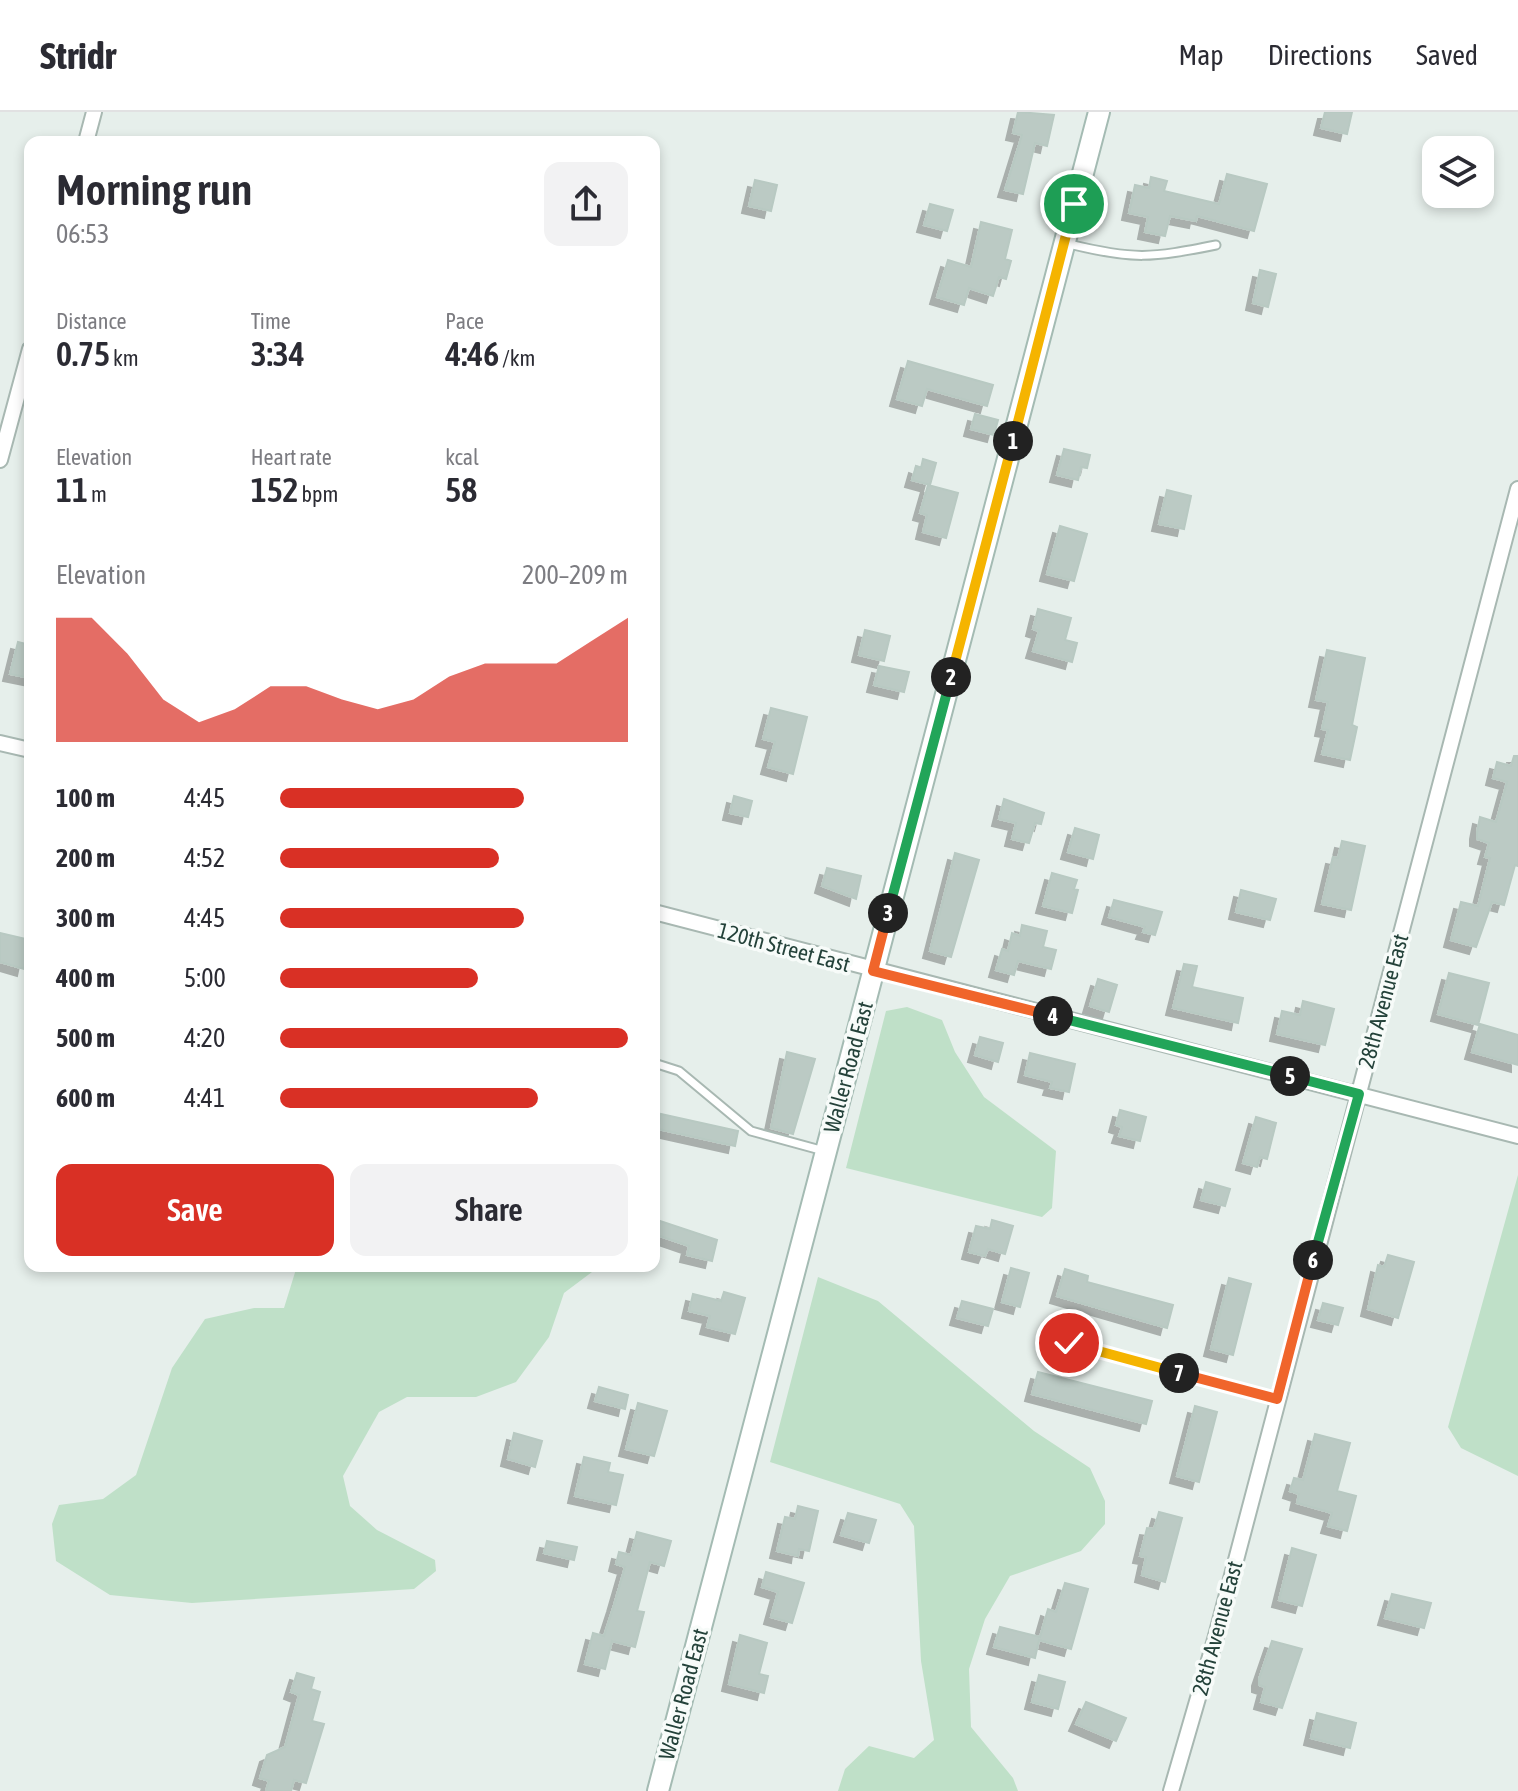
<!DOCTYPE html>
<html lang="en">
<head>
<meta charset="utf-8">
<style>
  :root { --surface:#fff; --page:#f2f2f3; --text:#2b2b33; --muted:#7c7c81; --line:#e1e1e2; --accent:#d93025 }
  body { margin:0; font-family:"Asap Condensed",sans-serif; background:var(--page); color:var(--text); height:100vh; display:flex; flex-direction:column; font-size:30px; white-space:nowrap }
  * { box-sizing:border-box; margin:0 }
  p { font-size:26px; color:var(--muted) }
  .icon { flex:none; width:44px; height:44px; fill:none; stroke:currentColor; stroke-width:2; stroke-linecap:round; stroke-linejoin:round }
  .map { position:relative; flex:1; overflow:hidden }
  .drawer { position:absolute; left:24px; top:24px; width:636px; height:1136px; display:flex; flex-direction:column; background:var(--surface); border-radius:16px; box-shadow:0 4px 12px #0003 }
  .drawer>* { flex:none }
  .buttons { position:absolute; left:1422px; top:24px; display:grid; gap:16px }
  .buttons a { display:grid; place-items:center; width:72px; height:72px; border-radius:16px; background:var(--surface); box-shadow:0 4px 12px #0003; font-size:40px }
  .pin { position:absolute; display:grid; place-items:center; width:68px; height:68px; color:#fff; margin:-34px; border:4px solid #fff; border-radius:50%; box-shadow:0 2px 8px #0007 }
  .km { position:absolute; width:40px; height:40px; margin:-20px; border-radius:50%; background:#222; color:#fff; font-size:22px; line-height:40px; text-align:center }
  .round { display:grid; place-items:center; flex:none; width:84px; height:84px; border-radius:16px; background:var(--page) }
  .headline { display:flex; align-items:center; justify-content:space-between; height:136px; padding:0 32px }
  h1 { font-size:44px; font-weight:600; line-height:60px }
  .stats { display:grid; grid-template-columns:repeat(3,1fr); gap:12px; height:136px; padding:8px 32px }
  .stats div { display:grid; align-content:center }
  .stats b { font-size:34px; font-weight:600 }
  .stats small { font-size:22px; font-weight:400 }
  .stats p { font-size:22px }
  .chart { height:224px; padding:16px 32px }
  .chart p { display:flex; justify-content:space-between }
  .chart svg { width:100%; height:144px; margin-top:8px; fill:var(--accent); opacity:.7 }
  .action { display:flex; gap:16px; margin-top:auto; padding:16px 32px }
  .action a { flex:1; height:92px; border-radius:16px; background:var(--accent); color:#fff; font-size:32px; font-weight:600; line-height:92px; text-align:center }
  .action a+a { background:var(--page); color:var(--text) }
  ul { padding:0 32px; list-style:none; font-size:26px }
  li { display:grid; grid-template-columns:128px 96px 1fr; align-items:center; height:60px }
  li i { height:20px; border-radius:10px; background:var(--accent) }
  header { display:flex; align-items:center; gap:48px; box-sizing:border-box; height:112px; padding:0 40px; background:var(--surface); border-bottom:2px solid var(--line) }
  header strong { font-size:38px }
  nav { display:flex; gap:44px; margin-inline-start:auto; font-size:28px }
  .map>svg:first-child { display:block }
  .green { fill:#bfe0c8 }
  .building { fill:#bbcac4; stroke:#b8c9c2; stroke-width:2; filter:url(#shadow) }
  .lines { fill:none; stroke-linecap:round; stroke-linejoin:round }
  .lane-casing { stroke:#a8b8b2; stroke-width:11 }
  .street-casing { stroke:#a8b8b2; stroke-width:18 }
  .secondary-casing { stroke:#a4bbb3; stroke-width:24 }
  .lane { stroke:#fff; stroke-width:7 }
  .street { stroke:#fff; stroke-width:14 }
  .secondary { stroke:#fff; stroke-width:20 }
  .split-1-casing { stroke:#fff; stroke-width:16 }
  .split-2-casing { stroke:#fff; stroke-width:16 }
  .split-3-casing { stroke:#fff; stroke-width:16 }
  .split-4-casing { stroke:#fff; stroke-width:16 }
  .split-5-casing { stroke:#fff; stroke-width:16 }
  .split-6-casing { stroke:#fff; stroke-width:16 }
  .split-7-casing { stroke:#fff; stroke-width:16 }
  .split-8-casing { stroke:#fff; stroke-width:16 }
  .split-1 { stroke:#f5b400; stroke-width:10 }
  .split-2 { stroke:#f5b400; stroke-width:10 }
  .split-3 { stroke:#22a559; stroke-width:10 }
  .split-4 { stroke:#f0652b; stroke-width:10 }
  .split-5 { stroke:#22a559; stroke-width:10 }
  .split-6 { stroke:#22a559; stroke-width:10 }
  .split-7 { stroke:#f0652b; stroke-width:10 }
  .split-8 { stroke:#f5b400; stroke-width:10 }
  .labels { text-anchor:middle; stroke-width:7; stroke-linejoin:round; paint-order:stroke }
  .street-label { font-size:22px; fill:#24423a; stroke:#f7fbf9 }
</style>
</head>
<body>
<header>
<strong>Stridr</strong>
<nav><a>Map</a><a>Directions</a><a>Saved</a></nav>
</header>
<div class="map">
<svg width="1518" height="1679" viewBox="0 0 1518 1679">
  <defs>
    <filter id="shadow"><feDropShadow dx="-7" dy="7" stdDeviation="0" flood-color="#0004"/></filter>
  </defs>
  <rect width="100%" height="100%" fill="#e6efeb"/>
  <path class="green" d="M907 895 942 908 955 940 984 985 1056 1039 1052 1096 1042 1105 846 1056 886 899Z
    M1518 1063V1364L1461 1336 1448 1315Z
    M297 1154H600L564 1181 549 1225 516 1270 476 1285H407L379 1300 343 1364 350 1394 377 1418 435 1448 436 1459 414 1477 192 1491 110 1483 56 1449 52 1412 59 1393 103 1387 136 1363 172 1256 205 1207 254 1196H284Z
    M818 1165 878 1189 1034 1319 1090 1356 1105 1389V1412L1081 1439 1010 1464 985 1507 969 1557 971 1615 1013 1666 1018 1679H838L845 1657 869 1634 914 1646 934 1628 921 1549 914 1414 900 1392 770 1350Z"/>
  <path class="building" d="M1018 0 1054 3 1047 34 1035 31 1023 82 1005 78 1022 23 1013 21Z
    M1325 0H1352L1347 22 1321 16Z
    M1227 62 1267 72 1254 119 1197 104 1196 109 1170 104 1165 124 1145 120 1148 105 1129 101 1135 73 1149 76 1151 65 1167 69 1164 79 1219 92Z
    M755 68 777 73 771 99 749 94Z
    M930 92 953 98 947 119 924 113Z
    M981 110 1012 118 1005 147 1011 149 1006 167 999 165 993 184 969 176 964 193 937 185 948 148 971 155Z
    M1260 158 1276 162 1268 195 1253 191Z
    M908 249 993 273 987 294 927 277 922 294 897 287Z
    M975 302 998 308 994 323 971 317Z
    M1064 337 1090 343 1087 356 1081 355 1078 368 1057 363Z
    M923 347 936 351 930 373 912 368 916 354 921 356Z
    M928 373 958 381 946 426 923 420 927 403 920 401Z
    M1167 378 1191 384 1184 417 1159 412Z
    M1060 414 1087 422 1074 469 1047 462Z
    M1038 497 1071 506 1065 528 1077 531 1072 550 1033 539 1039 519 1033 517Z
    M865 518 890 524 884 549 859 543Z
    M18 530 30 533V566L10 562Z
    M1327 538 1365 546 1352 613 1357 615 1350 648 1322 642 1328 618 1322 617 1328 590 1316 588Z
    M879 554 909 560 904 580 874 573Z
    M771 596 807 605 793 662 768 655 775 630 763 627Z
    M1514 644H1518V754L1515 753 1504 793 1492 790 1476 835 1451 828 1461 790 1478 794 1490 746 1485 745 1489 731 1477 727V720L1480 705 1496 710 1507 670 1493 666 1497 650 1511 654Z
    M734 684 752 689 748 705 730 701Z
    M1004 687 1044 701 1041 712 1035 711 1029 731 1012 727 1016 711 999 707Z
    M1075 716 1099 723 1093 747 1068 740Z
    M1342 729 1365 734 1351 798 1322 792 1333 745 1338 746Z
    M955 741 979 748 951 845 930 839Z
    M827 756 861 764 856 787 822 774Z
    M1052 761 1077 768 1074 777 1078 778 1072 801 1043 794Z
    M1241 778 1276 787 1270 808 1236 800Z
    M1114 788 1162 800 1155 823 1143 820 1145 815 1109 805Z
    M1022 813 1047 819 1043 835 1056 838 1051 857 1018 849 1014 863 996 858 1002 837 1008 839 1012 821 1020 824Z
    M0 821 30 828 24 857 0 850Z
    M1184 852 1197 854 1192 875 1243 886 1238 911 1173 896Z
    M1449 861 1489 871 1478 913 1438 902Z
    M1098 867 1117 873 1109 900 1090 894Z
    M1303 889 1334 897 1325 933 1277 922 1282 899 1300 903Z
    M1480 912 1518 923V953L1472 940Z
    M980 925 1003 931 998 950 975 943Z
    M787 940 815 947 793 1022 771 1016Z
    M1030 941 1075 952 1069 980 1050 976 1052 970 1025 963Z
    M1120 998 1146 1005 1140 1029 1119 1024 1122 1015 1116 1013Z
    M661 1002 738 1019 735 1034 658 1017Z
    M1256 1005 1276 1011 1267 1047 1260 1045 1257 1055 1243 1051Z
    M1206 1070 1230 1077 1225 1094 1201 1088Z
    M654 1107 717 1128 712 1149 687 1143 689 1134 654 1122Z
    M992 1108 1013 1114 1005 1142 988 1137 985 1144 969 1140 976 1114 990 1117Z
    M1388 1143 1414 1150 1398 1206 1368 1197 1378 1153 1384 1155Z
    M1011 1156 1029 1161 1020 1195 1002 1190Z
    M1065 1157 1088 1164 1087 1170 1173 1193 1167 1216 1057 1184Z
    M1229 1166 1251 1172 1233 1243 1211 1237Z
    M724 1180 745 1186 735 1222 707 1215 710 1204 689 1199 693 1182 721 1189Z
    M962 1189 993 1197 988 1214 957 1206Z
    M1323 1191 1343 1196 1338 1213 1318 1208Z
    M1038 1260 1152 1289 1146 1312 1032 1282Z
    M599 1275 628 1283 625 1297 595 1289Z
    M638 1291 667 1299 654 1344 626 1337Z
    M1195 1294 1217 1300 1199 1370 1177 1364Z
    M514 1321 542 1329 535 1355 508 1347Z
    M1315 1322 1350 1331 1337 1379 1356 1384 1347 1419 1328 1414 1332 1401 1297 1391 1299 1382 1290 1379 1294 1366 1303 1368Z
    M584 1345 610 1351 608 1360 623 1363 616 1393 575 1384Z
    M798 1394 818 1399 809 1439 799 1437 798 1444 777 1439 785 1405 795 1407Z
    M1159 1400 1182 1406 1165 1470 1142 1463 1146 1445 1140 1444 1147 1416 1154 1417Z
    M848 1401 876 1408 869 1431 841 1423Z
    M637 1420 671 1429 664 1454 650 1450 637 1499 644 1500 635 1535 612 1529 605 1557 585 1552 593 1521 604 1524 614 1493 625 1455 616 1452 619 1440 631 1443Z
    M547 1429 577 1435 574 1448 544 1441Z
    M1292 1436 1316 1443 1302 1494 1279 1488Z
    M766 1460 804 1471 792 1511 771 1505 778 1480 762 1475Z
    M1065 1471 1088 1477 1071 1537 1039 1528 1035 1546 994 1535 1000 1515 1040 1525 1048 1497 1056 1500Z
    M1392 1482 1431 1491 1424 1516 1385 1506Z
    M740 1523 767 1531 759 1562 768 1564 764 1581 729 1572Z
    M1272 1529 1302 1537 1282 1596 1261 1590 1265 1575 1259 1573V1567Z
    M297 1561 314 1566 311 1577 320 1580 312 1609 324 1612 306 1671 294 1668 291 1679H266L269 1669 260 1666 267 1643 285 1635 299 1583 291 1580Z
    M1039 1563 1065 1570 1058 1597 1032 1590Z
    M1086 1590 1126 1606 1116 1629 1076 1612Z
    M1317 1601 1356 1611 1350 1636 1311 1626Z"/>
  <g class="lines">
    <g class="lane-casing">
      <path id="lane" d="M1069 132C1134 148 1151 146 1216 133
        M654 951 679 959 751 1019 824 1039
        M1069 1231 1277 1287"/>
    </g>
    <g class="street-casing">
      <path id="street" d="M86 30 94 0
        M0 348 30 237
        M0 631 30 638
        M654 800 1518 1024
        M1171 1679 1216 1524 1518 377"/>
    </g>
    <g class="secondary-casing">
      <path id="secondary" d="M658 1679 1099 0"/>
    </g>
    <use href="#lane" class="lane"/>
    <use href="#street" class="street"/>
    <use href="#secondary" class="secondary"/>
  </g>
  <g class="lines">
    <g class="split-1-casing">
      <path id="split-1" d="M1013 329 1074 92"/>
    </g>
    <g class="split-2-casing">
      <path id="split-2" d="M951 565 1013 329"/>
    </g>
    <g class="split-3-casing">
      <path id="split-3" d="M888 801 951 565"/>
    </g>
    <g class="split-4-casing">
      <path id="split-4" d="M888 801 873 859 1053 904"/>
    </g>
    <g class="split-5-casing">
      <path id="split-5" d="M1053 904 1290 964"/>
    </g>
    <g class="split-6-casing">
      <path id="split-6" d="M1290 964 1359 982 1313 1148"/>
    </g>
    <g class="split-7-casing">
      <path id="split-7" d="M1179 1261 1277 1287 1313 1148"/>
    </g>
    <g class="split-8-casing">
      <path id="split-8" d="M1069 1231 1179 1261"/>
    </g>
    <use href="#split-1" class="split-1"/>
    <use href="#split-2" class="split-2"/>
    <use href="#split-3" class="split-3"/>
    <use href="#split-4" class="split-4"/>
    <use href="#split-5" class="split-5"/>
    <use href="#split-6" class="split-6"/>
    <use href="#split-7" class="split-7"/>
    <use href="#split-8" class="split-8"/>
  </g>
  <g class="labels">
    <g class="street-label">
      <text transform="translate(784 835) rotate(15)" y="8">120th Street East</text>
      <text transform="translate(1383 889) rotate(-75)" y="8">28th Avenue East</text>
      <text transform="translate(848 955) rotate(-75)" y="8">Waller Road East</text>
      <text transform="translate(1217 1516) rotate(-75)" y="8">28th Avenue East</text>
      <text transform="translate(683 1582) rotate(-75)" y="8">Waller Road East</text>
    </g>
  </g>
</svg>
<div class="buttons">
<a><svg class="icon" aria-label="layers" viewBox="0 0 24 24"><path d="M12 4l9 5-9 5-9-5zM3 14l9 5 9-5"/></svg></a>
</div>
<div class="pin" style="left:1074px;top:92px;background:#1e9e55"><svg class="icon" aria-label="arrive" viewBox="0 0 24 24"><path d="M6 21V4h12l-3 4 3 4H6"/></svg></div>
<div class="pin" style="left:1069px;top:1231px;background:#d93025"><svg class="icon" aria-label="check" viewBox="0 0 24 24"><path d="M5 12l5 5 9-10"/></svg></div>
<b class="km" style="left:1013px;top:329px">1</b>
<b class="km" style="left:951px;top:565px">2</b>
<b class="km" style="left:888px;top:801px">3</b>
<b class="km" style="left:1053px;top:904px">4</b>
<b class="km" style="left:1290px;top:964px">5</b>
<b class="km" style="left:1313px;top:1148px">6</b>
<b class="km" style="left:1179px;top:1261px">7</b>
<section class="drawer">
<div class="headline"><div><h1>Morning run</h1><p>06:53</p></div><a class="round"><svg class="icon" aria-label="share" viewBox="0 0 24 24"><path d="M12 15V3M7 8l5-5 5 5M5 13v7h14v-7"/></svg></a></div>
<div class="stats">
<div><p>Distance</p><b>0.75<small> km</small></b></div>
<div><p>Time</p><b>3:34</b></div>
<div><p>Pace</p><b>4:46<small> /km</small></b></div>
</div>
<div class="stats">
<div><p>Elevation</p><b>11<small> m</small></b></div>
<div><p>Heart rate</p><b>152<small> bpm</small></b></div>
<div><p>kcal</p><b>58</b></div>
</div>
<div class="chart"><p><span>Elevation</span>200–209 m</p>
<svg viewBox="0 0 160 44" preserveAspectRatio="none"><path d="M0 44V6L10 6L20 17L30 31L40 38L50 34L60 27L70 27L80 31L90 34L100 31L110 24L120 20L130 20L140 20L150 13L160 6V44z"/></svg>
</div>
<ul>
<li><b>100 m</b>4:45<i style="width:70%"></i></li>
<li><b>200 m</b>4:52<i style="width:63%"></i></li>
<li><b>300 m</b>4:45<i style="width:70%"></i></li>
<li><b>400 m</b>5:00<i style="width:57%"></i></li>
<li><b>500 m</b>4:20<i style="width:100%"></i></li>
<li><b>600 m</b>4:41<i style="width:74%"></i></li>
</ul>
<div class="action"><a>Save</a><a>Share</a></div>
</section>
</div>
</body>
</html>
